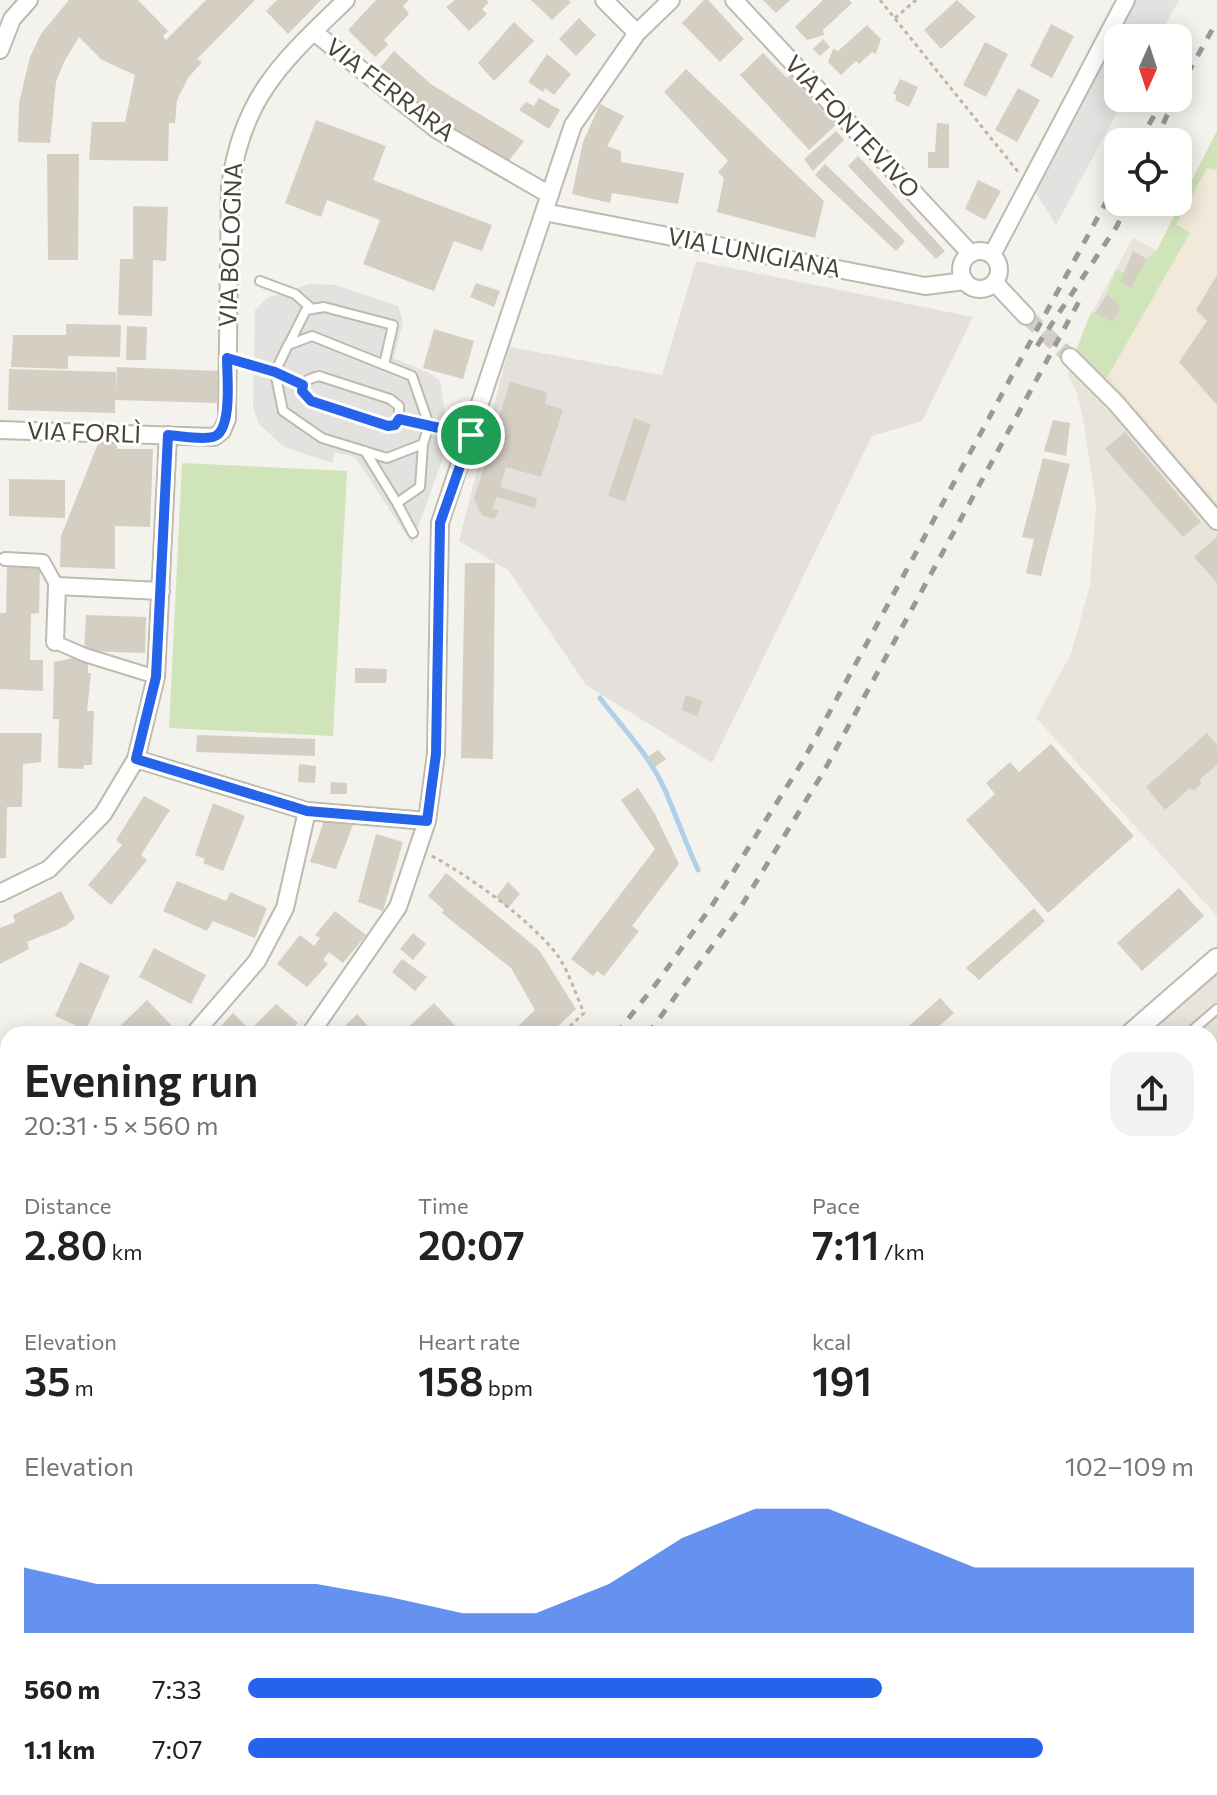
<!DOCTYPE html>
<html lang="en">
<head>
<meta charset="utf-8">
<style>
  :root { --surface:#fff; --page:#f2f2f2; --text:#222; --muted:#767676; --accent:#2563eb }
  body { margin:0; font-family:Commissioner,sans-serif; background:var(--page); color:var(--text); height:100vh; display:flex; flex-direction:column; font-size:30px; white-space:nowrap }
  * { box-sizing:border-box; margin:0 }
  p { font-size:26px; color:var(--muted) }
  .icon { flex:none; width:44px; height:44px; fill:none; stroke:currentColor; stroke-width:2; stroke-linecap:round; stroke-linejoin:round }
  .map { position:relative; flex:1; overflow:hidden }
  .details { position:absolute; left:0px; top:1026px; width:1218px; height:770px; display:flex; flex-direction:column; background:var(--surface); border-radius:24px 24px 0 0; box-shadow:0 4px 20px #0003 }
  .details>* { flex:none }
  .needle { width:52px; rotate:183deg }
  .controls { position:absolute; left:1104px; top:24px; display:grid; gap:16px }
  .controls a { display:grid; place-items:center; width:88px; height:88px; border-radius:16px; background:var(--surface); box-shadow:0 4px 20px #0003; font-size:40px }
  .pin { position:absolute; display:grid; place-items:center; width:68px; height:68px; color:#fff; margin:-34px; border:4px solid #fff; border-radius:50%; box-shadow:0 2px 8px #0007 }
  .round { display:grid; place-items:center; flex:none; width:84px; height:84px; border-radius:24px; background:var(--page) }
  .head { display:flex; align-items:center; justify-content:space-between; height:136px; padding:0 24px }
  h1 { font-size:44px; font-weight:600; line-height:60px }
  .metrics { display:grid; grid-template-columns:repeat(3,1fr); gap:12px; height:136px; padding:8px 24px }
  .metrics div { display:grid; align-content:center }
  .metrics b { font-size:40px; font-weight:600 }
  .metrics small { font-size:22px; font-weight:400 }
  .metrics p { font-size:22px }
  .chart { height:224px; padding:16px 24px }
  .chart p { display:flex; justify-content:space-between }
  .chart svg { width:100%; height:144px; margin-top:8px; fill:var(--accent); opacity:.7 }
  ul { padding:0 24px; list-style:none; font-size:26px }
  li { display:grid; grid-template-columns:128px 96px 1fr; align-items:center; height:60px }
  li i { height:20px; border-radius:10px; background:var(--accent) }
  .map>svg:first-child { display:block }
  .residential { fill:#e8e4db }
  .commercial { fill:#f3e9da }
  .industrial { fill:#e4e1dd }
  .green { fill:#d0e4ba }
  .parking { fill:#e4e2e0 }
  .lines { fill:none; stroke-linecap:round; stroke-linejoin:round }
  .stream { stroke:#b0d0ea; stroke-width:5 }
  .building { fill:#d5cec2 }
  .minor-tunnel { stroke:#d2cfc8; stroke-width:16; stroke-dasharray:16 8; stroke-linecap:butt }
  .service-casing { stroke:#bfbaaf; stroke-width:12 }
  .pedestrian-casing { stroke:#bfbaaf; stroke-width:16 }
  .minor-casing { stroke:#bfbaaf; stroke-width:20 }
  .tertiary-casing { stroke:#bfbaaf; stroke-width:24 }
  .path { stroke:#bfb6a2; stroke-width:3; stroke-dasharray:4 4; stroke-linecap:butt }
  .service { stroke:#fff; stroke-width:8 }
  .pedestrian { stroke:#fff; stroke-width:12 }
  .minor { stroke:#fff; stroke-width:16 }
  .tertiary { stroke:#fff; stroke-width:20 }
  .rail { stroke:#999; stroke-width:5; stroke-dasharray:10 10; stroke-linecap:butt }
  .route-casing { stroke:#fff; stroke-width:16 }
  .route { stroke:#2563eb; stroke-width:10 }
  .labels { text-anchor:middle; stroke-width:6; stroke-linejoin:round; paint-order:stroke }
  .street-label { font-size:24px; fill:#48433a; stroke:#fff }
</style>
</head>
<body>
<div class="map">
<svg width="1217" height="1795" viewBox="0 0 1217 1795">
  <rect width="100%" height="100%" fill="#f4f2ec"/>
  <path class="residential" d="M1217 131V916L1036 718 1071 654 1090 585 1096 505 1084 424 1077 393 1068 374 1087 321 1133 238 1157 250Z
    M1217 945V1741L1210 1732V1034H1114Z
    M8 1757V1788H1210L1217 1795H0V1759Z"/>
  <path class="commercial" d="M1217 142V503L1104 371Z"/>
  <path class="industrial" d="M696 261 973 317 922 421 872 436 712 763 586 685 509 571 459 541 509 347 662 375Z"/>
  <path class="green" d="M1217 131V170L1207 168 1176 224 1190 233 1105 381 1074 356 1092 311 1113 322 1121 306 1107 294 1116 270 1125 273 1120 282 1131 288 1147 259 1157 250Z
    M182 463 347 471 333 736 169 728Z"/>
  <path class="parking" d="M1134 0H1179L1158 38H1118V98H1125L1056 225 1034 190Z
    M310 284 336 285 398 306 403 322 394 358 431 374 440 381 446 422 455 424 412 544 355 457 335 452 332 463 284 447 259 424 253 408 255 310 267 298Z
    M109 1788H202L205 1795H113Z"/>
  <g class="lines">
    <path class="stream" d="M600 698C622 727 650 756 665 790 676 816 686 843 698 870"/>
  </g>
  <path class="building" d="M69 0H138L168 31 163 36 166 40 206 0H255L197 59 202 62 188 78 177 100 175 123H169L168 161 89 160 92 122H125L135 75 102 60 79 37 64 62 56 82 50 143 18 142 19 103 30 57 41 34Z
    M277 0H321L288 34 266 11Z
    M376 0H409L403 6 409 14 384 40 388 45 375 57 348 30Z
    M455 0H486L489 2 482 9 487 14 469 31 446 7Z
    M531 0H568L571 2 552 20Z
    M704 0H708L744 39 720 62 682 23Z
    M763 0H790L776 13Z
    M823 0H849L852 3 823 30 824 35 807 40 795 27Z
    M957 0 976 17 941 49 924 30Z
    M579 18 596 35 576 56 559 39Z
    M514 22 534 41 494 81 478 63Z
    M1051 24 1074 36 1052 78 1030 66Z
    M867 25 881 39 876 54 872 52 859 64 856 61 841 75 828 62 833 49 838 51Z
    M823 39 830 47 820 56 813 49Z
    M985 42 1008 54 986 97 963 85Z
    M394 51 432 85 524 141 505 166 415 109 374 74Z
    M763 53 787 78 790 75 836 125 809 150 740 75Z
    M547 54 571 74 554 95 545 88 543 92 528 82Z
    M686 69 824 201 815 238 717 212 724 178 718 172 728 161 664 92Z
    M900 79 918 87 909 107 895 100 897 95 893 94Z
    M1018 88 1040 100 1017 142 995 130Z
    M539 98 560 110 549 129 519 110 526 102 534 106Z
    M600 104 624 116 607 146 621 151V162L684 173 678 204 612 193 610 203 572 194 583 142Z
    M316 120 386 146 373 180 492 225 482 251 454 241 434 291 363 264 380 220 327 200 321 217 285 203Z
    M937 123 949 124V168H928V152H935Z
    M836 131 844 140 813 171 804 159Z
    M47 154H79L78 260H48Z
    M858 156 945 251 936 259 848 166Z
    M825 164 905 241 896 251 815 175Z
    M978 180 1001 191 985 220 965 209Z
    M133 206 168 207 166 261 153 260 152 316 118 315 120 259H133Z
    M1133 251 1147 259 1131 288 1120 282Z
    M1217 275V405L1179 362 1207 321 1196 310Z
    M476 283 500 291 494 307 470 297Z
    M1107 294 1121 306 1113 322 1095 313Z
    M66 324 121 325 120 357 68 356V369L11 367 13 335H66Z
    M127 326 147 327 146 360H126Z
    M434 329 474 341 463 379 423 368Z
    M117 367 218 371 217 403 115 400V413L8 410 9 369 116 372V394Z
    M510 382 547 392 545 404 563 410 541 477 506 467 500 487 537 498 535 508 497 497 492 509 499 510 494 519 482 515 474 499Z
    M634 418 651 424 625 502 608 496Z
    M1053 420 1070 423 1066 456 1044 451Z
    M1125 432 1201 522 1183 537 1105 449Z
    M99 441 117 442V449H153L150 527 115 526V569L60 567 61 536Z
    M1043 458 1070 464 1041 576 1026 573 1034 539 1022 537Z
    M9 479 65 480V518L9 516Z
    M1217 537V583L1194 557Z
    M465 563H495L493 759 461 758Z
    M7 567H40L39 613 31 614 30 660H43V691L0 689V613H6Z
    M86 615 146 617 145 653 84 651Z
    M78 657 88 659V673H91L87 711H94L92 765H84L83 769 58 768 59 719H53L54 662Z
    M355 668 387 669 386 683H355Z
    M686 695 703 701 697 716 681 710Z
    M0 733H42L41 762 23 764 22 807H7L6 858H0Z
    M1207 733 1217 745V765L1199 780 1202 783 1194 791 1190 788 1165 810 1146 787Z
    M197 735 315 739V756L196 752Z
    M1051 744 1134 836 1048 913 966 820 995 794 986 783 1010 762 1019 772Z
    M658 750 666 759 655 767 648 757Z
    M299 764 316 766 315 783 298 782Z
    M331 782 347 783V794H330Z
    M638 788 655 814 679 864 632 926 639 931 604 976 597 971 593 976 571 959 655 849 621 800Z
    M144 796 170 810 141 855 147 860 111 905 88 885 122 845 116 840Z
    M213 803 245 816 223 871 203 863 205 859 195 855Z
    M325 818 353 825 336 869 310 862Z
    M376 834 403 842 383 911 358 902Z
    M446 873 539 950 576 1009 550 1034H510L535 1010 511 968 442 913 444 910 428 896Z
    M177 881 226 901 230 892 267 908 255 938 213 921 207 931 163 911Z
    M508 882 520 894 508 908 496 897Z
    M1179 888 1204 916 1142 971 1117 943Z
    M61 891 75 918 66 926 27 942 29 949 0 964V928L15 922 13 915Z
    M1034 908 1045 921 979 980 966 968Z
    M335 911 366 935 343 963 329 952 323 960 328 964 307 987 277 964 300 935 314 946 320 938 315 935Z
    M413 933 426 944 413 960 400 949Z
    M154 948 206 975 191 1004 139 977Z
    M402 959 427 977 415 991 392 972Z
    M80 962 110 976 86 1030 55 1016Z
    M940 998 954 1013 930 1034H900Z
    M147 1000 172 1026 163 1034H112Z
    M434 1003 460 1031 457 1034H401Z
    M276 1004 298 1023 287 1034H214L233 1013 250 1030Z
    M357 1014 375 1034H337Z
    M1210 1064 1215 1070 1217 1068V1139L1210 1145Z
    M8 1097V1131L0 1133V1100Z
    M1215 1176 1217 1178V1292L1210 1284V1180Z
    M0 1267 8 1268V1294L0 1293Z
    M0 1327H8V1365H0Z
    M1217 1473V1539L1210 1542V1476Z
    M0 1480 8 1496V1513L0 1517Z
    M227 1788H272L276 1795H215Z
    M387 1788H434L438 1795H391Z
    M556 1788H575L588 1791 587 1795H555Z
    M809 1788H835L834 1795 808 1792Z
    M902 1788H926L923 1795H898Z"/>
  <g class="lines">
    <path class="minor-tunnel" d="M1026 316 1070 357"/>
    <g class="service-casing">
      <path id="service" d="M260 281 295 294 312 309
        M289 344 306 310 324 307 393 325 384 365
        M228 358 275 372 288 345 312 336 412 376 429 425 470 435
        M275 372 283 411 322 438 387 458 423 444 429 425 399 419
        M275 372 303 385
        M319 376 390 399 399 406V419L395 425 388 426 311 401 302 391C303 380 309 379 319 376Z
        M365 451 397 503 420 487 423 444
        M397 503 413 533
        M1188 1034 1217 1009
        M1210 1157 1217 1151
        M1210 1422 1217 1420
        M1149 1788 1153 1795
        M1208 1788 1217 1794
        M980 1795 988 1788"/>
    </g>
    <g class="pedestrian-casing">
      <path id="pedestrian" d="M5 559 43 561 57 586
        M55 642 85 655 156 677"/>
    </g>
    <g class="minor-casing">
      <path id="minor" d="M604 0 637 33
        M734 0 971 254
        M314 32 436 129 550 195
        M0 50 12 19 29 0
        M544 212 925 286 965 281
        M961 270a19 19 0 1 1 38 0a19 19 0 1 1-38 0Z
        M992 255 1126 0
        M995 283 1026 316
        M1070 357 1116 403 1217 521
        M0 430 214 437 222 431 227 419 230 187C242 96 284 60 346 0
        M55 642 57 586 161 591
        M136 759 307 811 427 821
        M0 893 49 869 103 814 136 759 156 677 168 435
        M194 1034 257 961 285 908 307 811
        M310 1034 398 907 427 821 436 754 440 523 573 125 637 33 671 0
        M0 1156 8 1152
        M0 1305 8 1306
        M758 1788 792 1795
        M877 1795 879 1788"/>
    </g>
    <g class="tertiary-casing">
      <path id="tertiary" d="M1131 1034 1217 959
        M0 1770 8 1767
        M0 1789 8 1795
        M38 1795 74 1788"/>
    </g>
    <path class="path" d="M880 0 1019 173
      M895 18 916 0
      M432 856C472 878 531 920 558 956 569 972 576 995 584 1013L562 1034
      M0 1466 8 1469"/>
    <use href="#service" class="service"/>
    <use href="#pedestrian" class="pedestrian"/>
    <use href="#minor" class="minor"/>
    <use href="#tertiary" class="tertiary"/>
    <path class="rail" d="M1178 91 1217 21
      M1139 142 1164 98
      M1155 142 1173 102
      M1037 346 1117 226 1128 202
      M616 1034 656 984 713 904 803 761 1118 180
      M648 1034 742 905 824 771 1083 294
      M0 1534 8 1530
      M0 1548 8 1543
      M0 1578 8 1574"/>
  </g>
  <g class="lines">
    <g class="route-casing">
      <path id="route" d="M227 358 275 372 303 385 302 391 311 401 388 426 395 425 399 419 471 435 440 523 436 754 427 821 307 811 136 759 156 677 168 435C181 436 201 440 213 437 233 432 227 375 227 358Z"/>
    </g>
    <use href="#route" class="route"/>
  </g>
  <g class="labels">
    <g class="street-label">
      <text transform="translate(390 90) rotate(37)" y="8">VIA FERRARA</text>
      <text transform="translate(852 127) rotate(47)" y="8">VIA FONTEVIVO</text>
      <text transform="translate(231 245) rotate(-88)" y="8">VIA BOLOGNA</text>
      <text transform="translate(754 253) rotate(11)" y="8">VIA LUNIGIANA</text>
      <text transform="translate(84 433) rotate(2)" y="8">VIA FORLÌ</text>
    </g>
  </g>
</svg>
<div class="controls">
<a><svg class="needle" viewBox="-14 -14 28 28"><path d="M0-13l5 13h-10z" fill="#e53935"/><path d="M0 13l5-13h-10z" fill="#767676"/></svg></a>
<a><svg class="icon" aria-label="locate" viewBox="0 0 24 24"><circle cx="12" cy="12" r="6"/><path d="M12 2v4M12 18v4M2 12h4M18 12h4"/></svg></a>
</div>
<div class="pin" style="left:471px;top:435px;background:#1e9e55"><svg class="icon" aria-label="arrive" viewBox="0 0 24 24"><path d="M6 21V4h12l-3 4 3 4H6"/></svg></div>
<section class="details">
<div class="head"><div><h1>Evening run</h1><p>20:31 · 5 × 560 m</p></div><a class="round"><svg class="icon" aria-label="share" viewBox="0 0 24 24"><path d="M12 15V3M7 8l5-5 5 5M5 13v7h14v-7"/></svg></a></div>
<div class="metrics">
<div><p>Distance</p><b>2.80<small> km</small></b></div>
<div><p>Time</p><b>20:07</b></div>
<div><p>Pace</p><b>7:11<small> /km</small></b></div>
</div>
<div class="metrics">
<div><p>Elevation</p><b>35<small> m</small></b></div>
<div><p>Heart rate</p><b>158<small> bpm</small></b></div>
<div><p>kcal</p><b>191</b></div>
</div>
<div class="chart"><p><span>Elevation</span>102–109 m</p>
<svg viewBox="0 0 160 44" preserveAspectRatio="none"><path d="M0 44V24L10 29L20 29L30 29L40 29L50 33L60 38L70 38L80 29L90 15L100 6L110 6L120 15L130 24L140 24L150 24L160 24V44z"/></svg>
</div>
<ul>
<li><b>560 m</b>7:33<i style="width:67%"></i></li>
<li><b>1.1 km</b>7:07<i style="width:84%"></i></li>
</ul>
</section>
</div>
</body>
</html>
